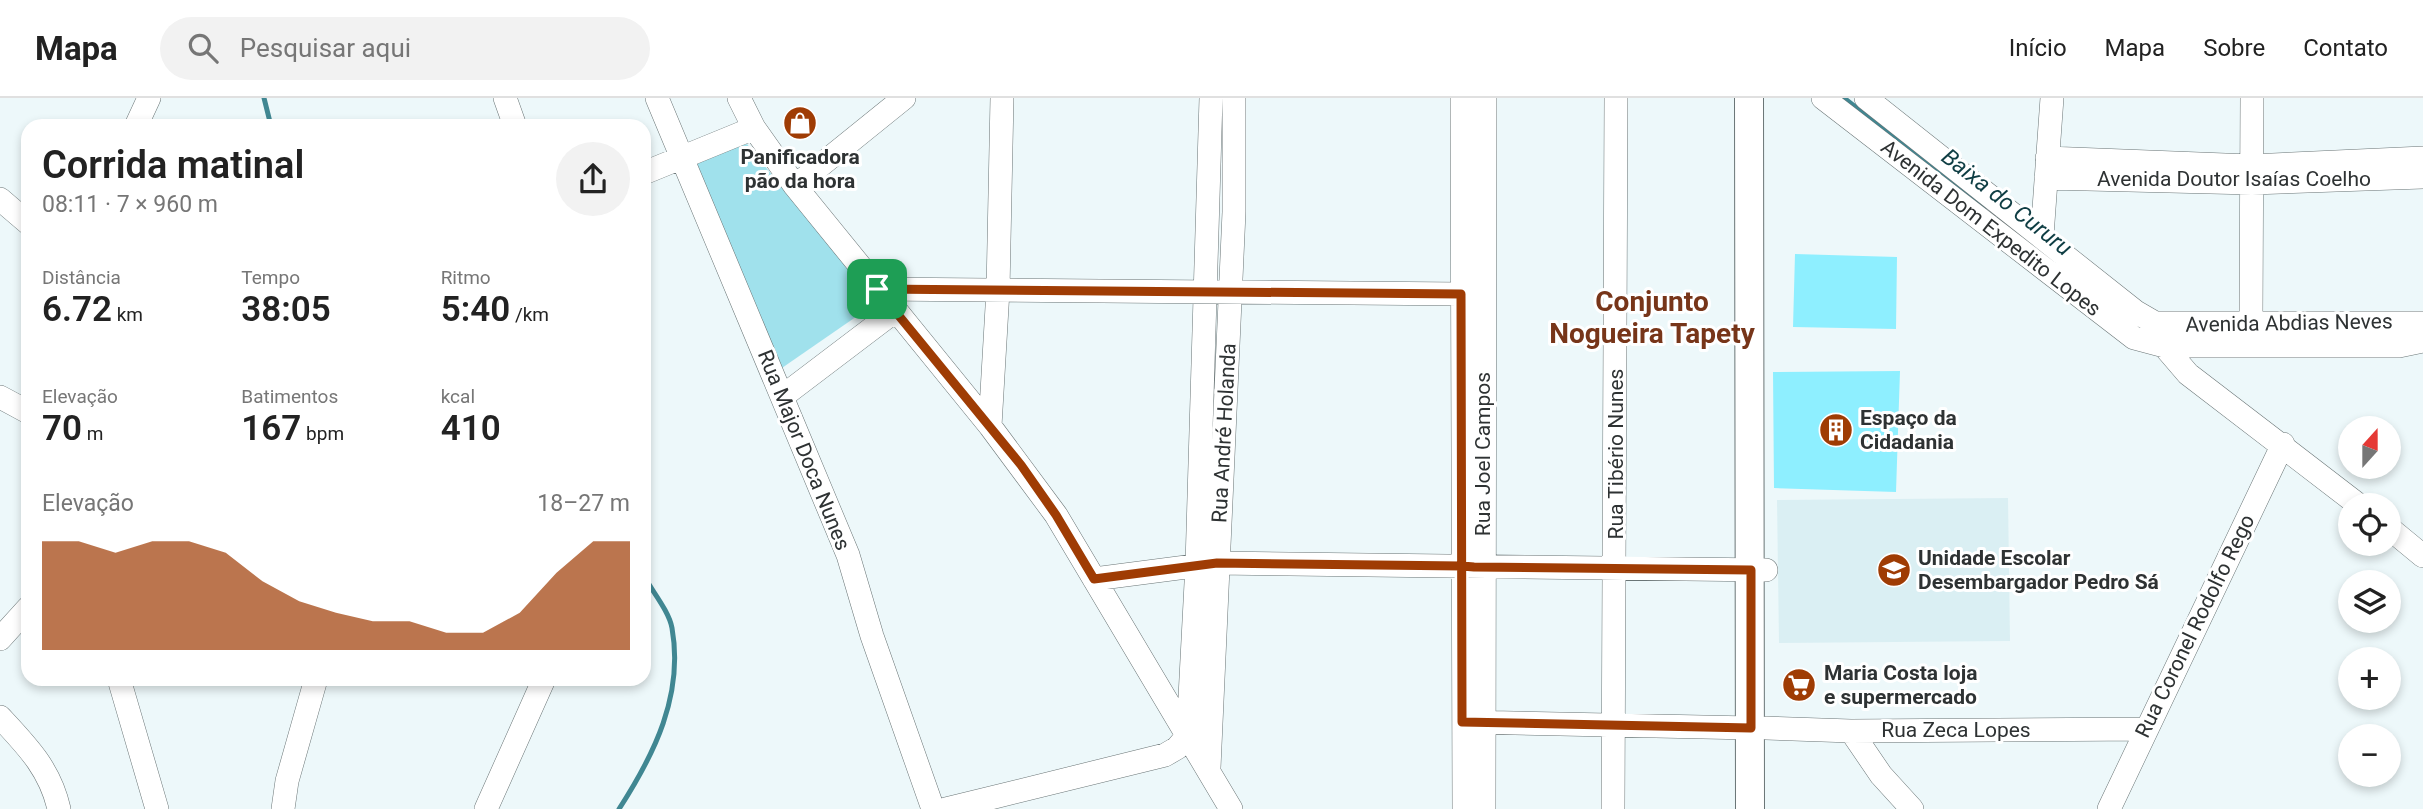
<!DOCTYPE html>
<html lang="pt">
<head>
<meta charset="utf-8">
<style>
  :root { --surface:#fff; --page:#f2f2f2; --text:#222; --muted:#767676; --line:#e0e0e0; --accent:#9f3c04 }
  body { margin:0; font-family:Roboto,sans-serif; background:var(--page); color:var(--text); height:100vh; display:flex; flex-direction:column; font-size:26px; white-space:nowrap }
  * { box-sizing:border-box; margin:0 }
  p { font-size:23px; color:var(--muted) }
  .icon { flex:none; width:38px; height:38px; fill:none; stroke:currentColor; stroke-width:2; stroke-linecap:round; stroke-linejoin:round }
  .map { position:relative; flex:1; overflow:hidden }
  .side { position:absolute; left:21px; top:21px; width:630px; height:567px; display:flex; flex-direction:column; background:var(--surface); border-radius:21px; box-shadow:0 4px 10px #0003 }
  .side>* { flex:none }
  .needle { width:46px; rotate:21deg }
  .buttons { position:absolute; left:2338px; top:318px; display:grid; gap:14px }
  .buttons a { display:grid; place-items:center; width:63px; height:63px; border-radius:50%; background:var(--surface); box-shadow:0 4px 10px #0003; font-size:35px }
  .pin { position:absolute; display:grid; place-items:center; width:60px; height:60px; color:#fff; margin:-30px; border-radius:14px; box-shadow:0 4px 10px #0006 }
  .round { display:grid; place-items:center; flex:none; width:74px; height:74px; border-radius:37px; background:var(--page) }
  .overview { display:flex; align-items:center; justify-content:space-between; height:119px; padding:0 21px }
  h1 { font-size:38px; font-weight:600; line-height:52px }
  .stats { display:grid; grid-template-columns:repeat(3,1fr); gap:10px; height:119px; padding:7px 21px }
  .stats div { display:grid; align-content:center }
  .stats b { font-size:35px; font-weight:600 }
  .stats small { font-size:19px; font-weight:400 }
  .stats p { font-size:19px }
  .chart { height:196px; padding:14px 21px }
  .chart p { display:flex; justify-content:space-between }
  .chart svg { width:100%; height:126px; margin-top:7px; fill:var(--accent); opacity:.7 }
  header { display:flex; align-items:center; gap:42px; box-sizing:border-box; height:98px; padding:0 35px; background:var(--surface); border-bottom:2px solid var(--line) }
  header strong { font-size:33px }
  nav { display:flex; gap:38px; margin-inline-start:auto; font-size:24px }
  .search { width:490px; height:63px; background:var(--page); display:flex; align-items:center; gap:18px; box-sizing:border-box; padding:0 24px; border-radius:38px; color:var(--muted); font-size:26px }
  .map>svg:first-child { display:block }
  .built { fill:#daeff3 }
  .green { fill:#a0e1ec }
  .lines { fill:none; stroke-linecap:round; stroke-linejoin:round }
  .stream { stroke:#408792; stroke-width:5 }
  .building { fill:#8eefff }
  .minor-casing { stroke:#6a7576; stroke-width:24 }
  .major-casing { stroke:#6a7576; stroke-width:30 }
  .minor { stroke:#fff; stroke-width:23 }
  .major { stroke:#fff; stroke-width:28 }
  .route-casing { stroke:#fff; stroke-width:14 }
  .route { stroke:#9f3c04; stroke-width:9 }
  .labels { text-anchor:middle; stroke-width:6; stroke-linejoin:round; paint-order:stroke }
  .poi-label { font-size:21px; font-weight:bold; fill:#2e3233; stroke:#fff; text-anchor:start }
  .street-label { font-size:21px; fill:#2e3233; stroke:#fff }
  .water-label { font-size:23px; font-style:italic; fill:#0e3d43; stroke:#fff }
  .district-label { font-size:28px; font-weight:bold; fill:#773519; stroke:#fff }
</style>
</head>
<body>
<header>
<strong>Mapa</strong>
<div class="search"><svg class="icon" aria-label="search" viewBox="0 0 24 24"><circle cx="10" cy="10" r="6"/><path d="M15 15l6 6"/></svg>Pesquisar aqui</div>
<nav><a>Início</a><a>Mapa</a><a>Sobre</a><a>Contato</a></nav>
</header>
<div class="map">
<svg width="2423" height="711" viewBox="0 0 2423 711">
  <rect width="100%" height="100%" fill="#edf8fa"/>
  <path class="built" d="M2008 400 2010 543 1779 545 1777 402Z"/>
  <path class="green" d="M747 46 876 205 779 272 689 65Z"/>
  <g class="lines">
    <path class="stream" d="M264 0 271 28
      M1844 0 1984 110
      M2228 236 2341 237
      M619 711C654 657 684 597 672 530 669 513 652 493 644 478"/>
  </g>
  <path class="building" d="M1795 156 1897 159 1896 231 1793 229Z
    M1900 273 1896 394 1774 390 1773 274Z"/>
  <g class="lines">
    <g class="minor-casing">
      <path id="minor" d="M505 0 515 28
        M657 0 848 457 872 538 933 711
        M739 0 754 30 795 88 990 328 1056 417 1231 711
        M1462 0 1464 711
        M1823 0 2134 240 2164 248H2399L2423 243
        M1866 0 2136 214 2155 225H2423
        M136 28 149 0
        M2047 60 2251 68 2423 60
        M644 75 754 30
        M2046 80 2252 85 2423 79
        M795 88 904 0
        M0 101 28 125
        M2042 138 2052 0
        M877 191 1461 196
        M2251 223 2252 0
        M2160 237 2164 248 2188 276 2360 408
        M783 298 895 213
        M0 299 28 314
        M990 328 998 192 1002 0
        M2389 430 2423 458
        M1094 481 1217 465 1766 472
        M0 541 28 510
        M119 581 157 711
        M0 619C27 648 50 671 59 711
        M1469 624 1751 630
        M1766 630 1851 633 2146 631
        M1851 633 1881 677 1912 711
        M1209 670 1234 114V0
        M283 711 287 683 316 581
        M486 711 544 581
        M946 711 1165 657 1177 650 1188 637 1197 466 1211 0
        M1484 711 1485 0
        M1613 711 1616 0
        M2109 711 2283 346"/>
    </g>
    <g class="major-casing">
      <path id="major" d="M1749 0 1750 711"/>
    </g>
    <use href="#minor" class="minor"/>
    <use href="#major" class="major"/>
  </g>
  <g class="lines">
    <g class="route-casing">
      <path id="route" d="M877 191 1021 367 1056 417 1094 481 1217 465 1462 468 1474 469 1751 472V630L1462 624 1461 196 877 191"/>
    </g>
    <use href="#route" class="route"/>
  </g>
  <defs>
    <g id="shop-disc" transform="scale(1.75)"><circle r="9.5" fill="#9f3c04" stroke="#fff"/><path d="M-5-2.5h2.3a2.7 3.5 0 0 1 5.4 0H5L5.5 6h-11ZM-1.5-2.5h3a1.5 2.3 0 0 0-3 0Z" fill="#fff"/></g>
    <g id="building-disc" transform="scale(1.75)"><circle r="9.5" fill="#9f3c04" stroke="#fff"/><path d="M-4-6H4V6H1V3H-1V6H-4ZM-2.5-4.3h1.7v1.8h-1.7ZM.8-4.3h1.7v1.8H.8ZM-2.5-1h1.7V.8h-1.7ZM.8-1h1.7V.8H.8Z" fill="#fff"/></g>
    <g id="school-disc" transform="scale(1.75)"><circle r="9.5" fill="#9f3c04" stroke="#fff"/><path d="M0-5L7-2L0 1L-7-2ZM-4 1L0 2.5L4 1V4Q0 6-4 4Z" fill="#fff"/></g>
    <g id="supermarket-disc" transform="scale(1.75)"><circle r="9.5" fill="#9f3c04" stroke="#fff"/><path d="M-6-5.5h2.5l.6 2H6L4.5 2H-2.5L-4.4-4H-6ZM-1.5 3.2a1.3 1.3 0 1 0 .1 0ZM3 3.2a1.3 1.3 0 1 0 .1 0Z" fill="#fff"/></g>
  </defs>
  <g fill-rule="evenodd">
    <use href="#shop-disc" x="800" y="25"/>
    <use href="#building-disc" x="1836" y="332"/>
    <use href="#school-disc" x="1894" y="472"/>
    <use href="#supermarket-disc" x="1799" y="587"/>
  </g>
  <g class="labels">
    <g class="poi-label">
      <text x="800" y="66" text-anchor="middle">Panificadora<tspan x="800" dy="24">pão da hora</tspan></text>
      <text x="1860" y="327">Espaço da<tspan x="1860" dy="24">Cidadania</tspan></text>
      <text x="1918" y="467">Unidade Escolar<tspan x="1918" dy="24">Desembargador Pedro Sá</tspan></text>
      <text x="1824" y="582">Maria Costa loja<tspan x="1824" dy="24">e supermercado</tspan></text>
    </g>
    <g class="street-label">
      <text x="2234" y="88">Avenida Doutor Isaías Coelho</text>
      <text transform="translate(1991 130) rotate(38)" y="7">Avenida Dom Expedito Lopes</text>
      <text transform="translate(2289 225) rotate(-1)" y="7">Avenida Abdias Neves</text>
      <text transform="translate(1224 335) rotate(-87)" y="7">Rua André Holanda</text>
      <text transform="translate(804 352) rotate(68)" y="7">Rua Major Doca Nunes</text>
      <text transform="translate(1483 356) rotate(-90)" y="7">Rua Joel Campos</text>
      <text transform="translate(1616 356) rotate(-90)" y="7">Rua Tibério Nunes</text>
      <text transform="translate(2195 528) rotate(-64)" y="7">Rua Coronel Rodolfo Rego</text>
      <text x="1956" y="639">Rua Zeca Lopes</text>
    </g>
    <g class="water-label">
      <text transform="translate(2007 104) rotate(38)" y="8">Baixa do Cururu</text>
    </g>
    <g class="district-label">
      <text x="1652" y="213">Conjunto<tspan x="1652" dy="32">Nogueira Tapety</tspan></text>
    </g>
  </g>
</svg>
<div class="buttons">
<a><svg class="needle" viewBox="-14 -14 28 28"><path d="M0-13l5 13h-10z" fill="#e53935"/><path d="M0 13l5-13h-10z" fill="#767676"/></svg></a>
<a><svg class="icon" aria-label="locate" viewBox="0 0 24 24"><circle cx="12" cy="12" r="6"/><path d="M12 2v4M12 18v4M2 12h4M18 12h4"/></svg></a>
<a><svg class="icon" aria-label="layers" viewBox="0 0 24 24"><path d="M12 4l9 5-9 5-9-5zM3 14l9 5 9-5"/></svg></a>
<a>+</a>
<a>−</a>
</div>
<div class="pin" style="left:877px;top:191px;background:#1e9e55"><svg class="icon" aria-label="arrive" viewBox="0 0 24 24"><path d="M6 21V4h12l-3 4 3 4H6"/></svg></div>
<section class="side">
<div class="overview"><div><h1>Corrida matinal</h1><p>08:11 · 7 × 960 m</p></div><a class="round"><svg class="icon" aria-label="share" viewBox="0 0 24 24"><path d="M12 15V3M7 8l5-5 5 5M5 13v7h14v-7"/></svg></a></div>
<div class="stats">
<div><p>Distância</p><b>6.72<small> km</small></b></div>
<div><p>Tempo</p><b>38:05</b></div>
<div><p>Ritmo</p><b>5:40<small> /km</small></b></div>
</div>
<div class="stats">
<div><p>Elevação</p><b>70<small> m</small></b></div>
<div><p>Batimentos</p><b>167<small> bpm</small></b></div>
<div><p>kcal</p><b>410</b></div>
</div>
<div class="chart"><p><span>Elevação</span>18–27 m</p>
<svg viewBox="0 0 160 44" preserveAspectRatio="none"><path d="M0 44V6L10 6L20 10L30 6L40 6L50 10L60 20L70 27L80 31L90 34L100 34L110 38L120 38L130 31L140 17L150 6L160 6V44z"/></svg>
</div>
</section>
</div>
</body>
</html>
